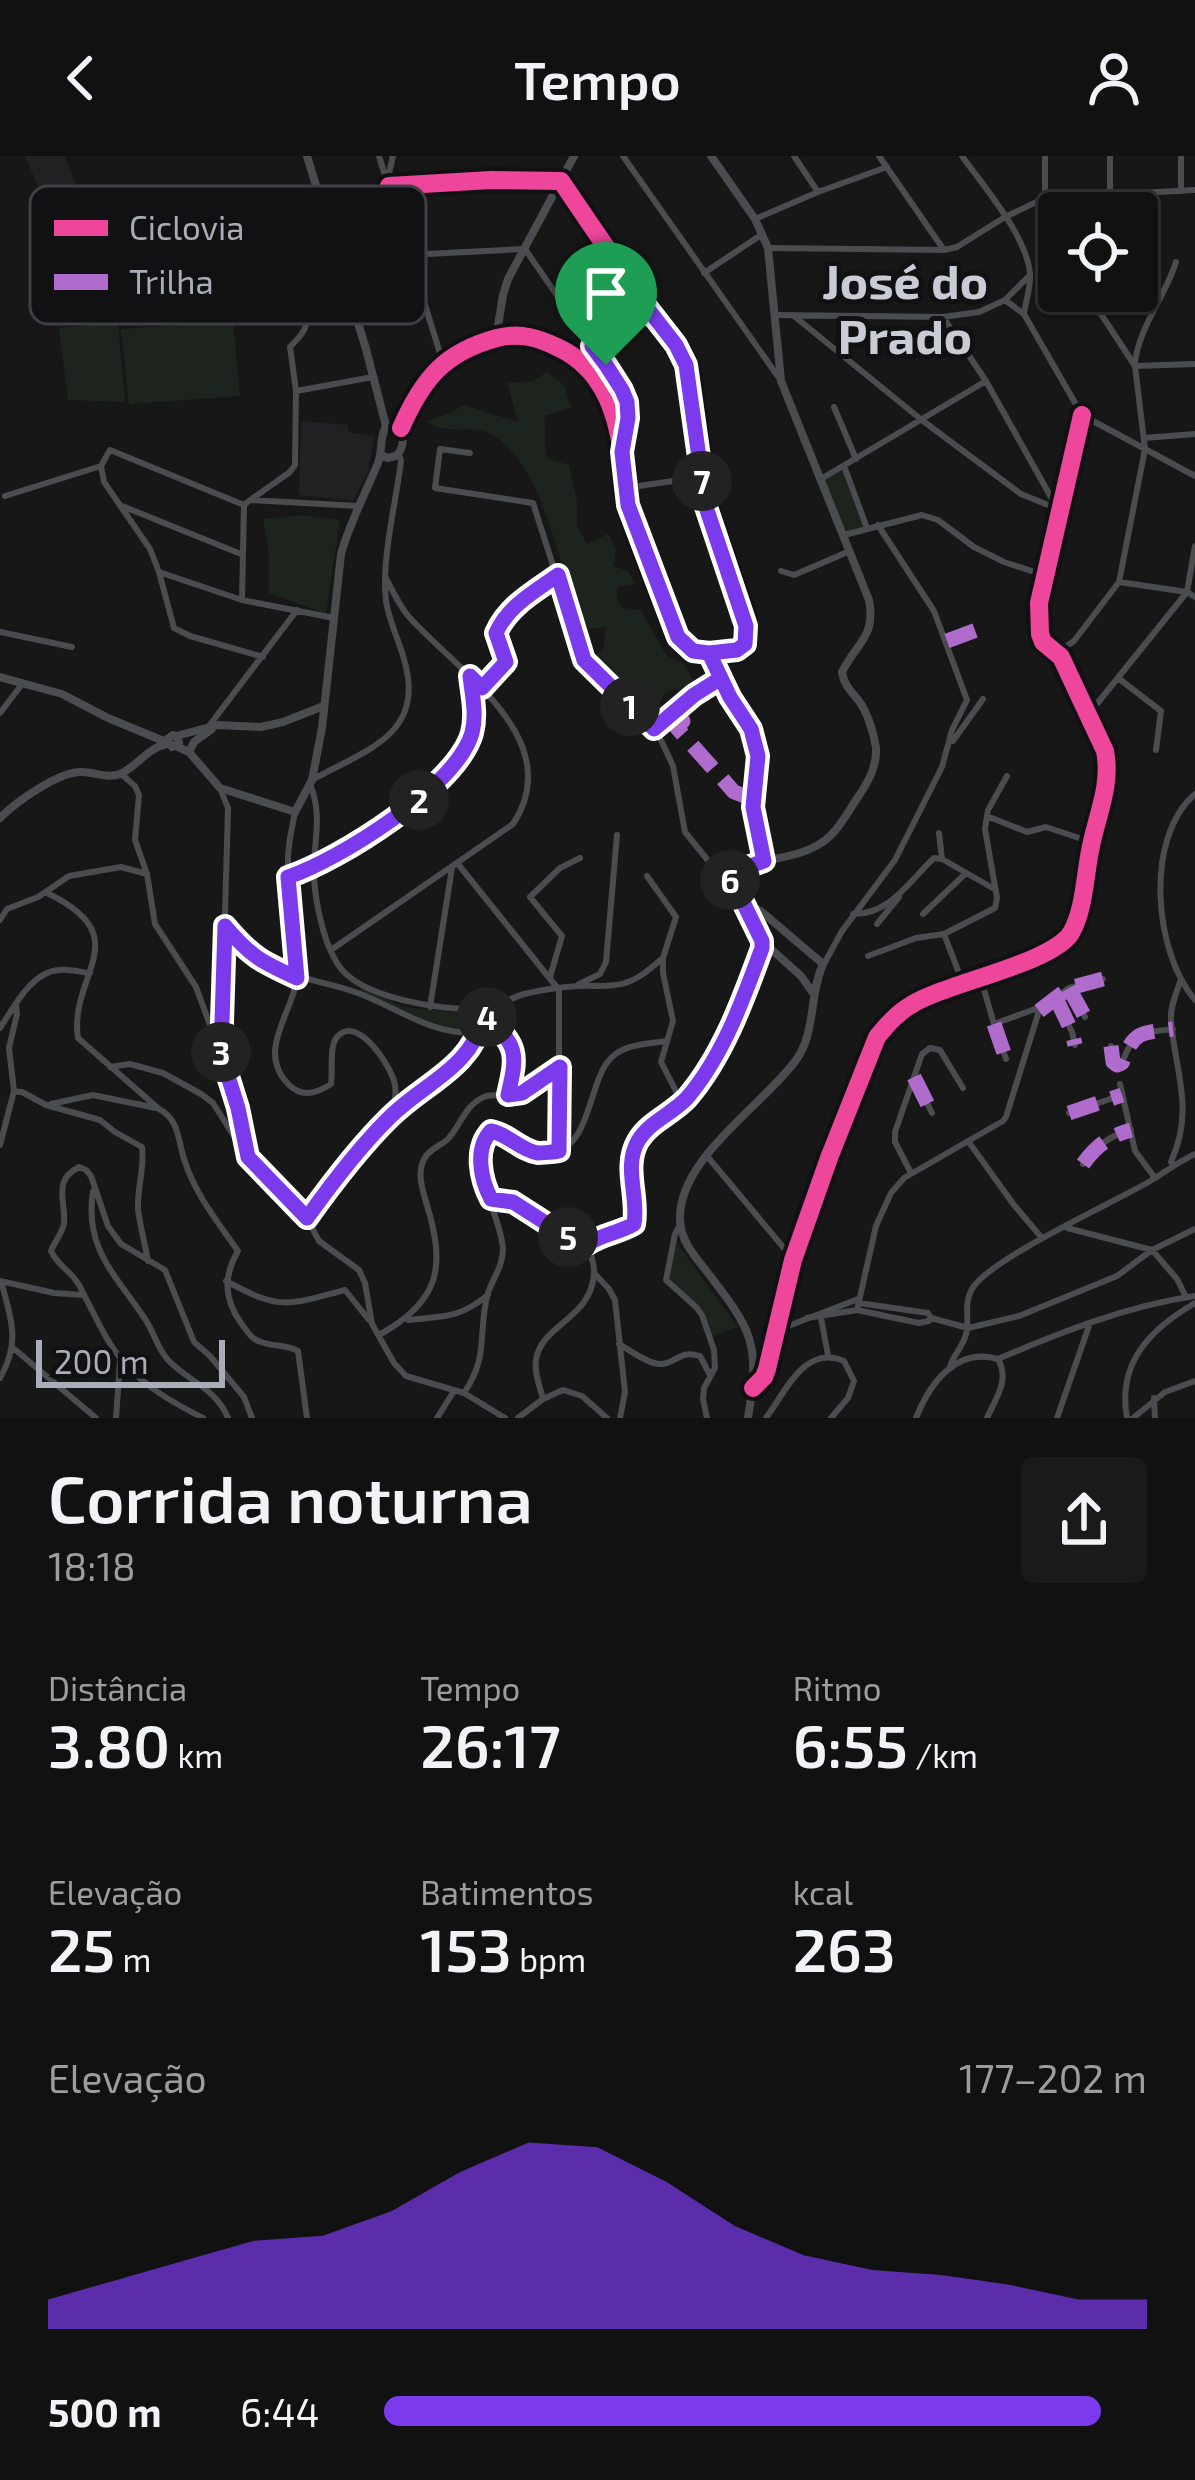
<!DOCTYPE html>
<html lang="pt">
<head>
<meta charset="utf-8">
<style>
  :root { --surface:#111; --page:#1a1a1a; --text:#f1f3f6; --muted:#9c9d9f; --line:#303131; --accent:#7c3aed }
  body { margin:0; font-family:"Exo 2",sans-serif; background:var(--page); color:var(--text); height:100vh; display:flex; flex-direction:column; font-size:45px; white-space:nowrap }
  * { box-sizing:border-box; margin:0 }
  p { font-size:39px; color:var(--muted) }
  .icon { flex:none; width:66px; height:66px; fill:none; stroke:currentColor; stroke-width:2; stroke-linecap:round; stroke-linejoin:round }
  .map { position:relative; height:1262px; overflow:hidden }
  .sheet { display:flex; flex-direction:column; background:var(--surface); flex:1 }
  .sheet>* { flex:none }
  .fabs { position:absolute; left:1038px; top:36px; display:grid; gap:24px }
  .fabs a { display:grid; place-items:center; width:120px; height:120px; border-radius:12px; background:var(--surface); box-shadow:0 3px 9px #0004,0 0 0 3px var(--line); font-size:60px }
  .scale { position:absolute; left:36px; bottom:30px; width:189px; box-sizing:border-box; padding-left:12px; border:6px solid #a8adb8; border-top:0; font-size:33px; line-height:42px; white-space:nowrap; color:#a8adb8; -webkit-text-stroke:9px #111113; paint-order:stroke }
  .pin { position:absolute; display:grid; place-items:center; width:102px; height:102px; color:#fff; margin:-123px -51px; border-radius:50% 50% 50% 0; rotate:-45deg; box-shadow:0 0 12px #0007 }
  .pin .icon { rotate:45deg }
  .km { position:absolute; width:60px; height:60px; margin:-30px; border-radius:50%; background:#222; color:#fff; font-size:33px; line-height:60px; text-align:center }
  .round { display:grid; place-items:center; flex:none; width:126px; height:126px; border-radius:12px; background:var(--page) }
  .headline { display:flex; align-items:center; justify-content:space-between; height:204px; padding:0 48px }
  h1 { font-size:66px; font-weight:600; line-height:90px }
  .metrics { display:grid; grid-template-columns:repeat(3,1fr); gap:18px; height:204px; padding:12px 48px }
  .metrics div { display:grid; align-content:center }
  .metrics b { font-size:60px; font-weight:600 }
  .metrics small { font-size:33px; font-weight:400 }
  .metrics p { font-size:33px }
  .chart { height:336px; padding:24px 48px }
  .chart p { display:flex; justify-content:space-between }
  .chart svg { width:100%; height:216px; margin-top:12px; fill:var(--accent); opacity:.7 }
  ul { padding:0 48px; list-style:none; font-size:39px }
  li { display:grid; grid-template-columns:192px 144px 1fr; align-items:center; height:90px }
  li i { height:30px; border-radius:15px; background:var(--accent) }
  header { display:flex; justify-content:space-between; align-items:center; height:156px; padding:0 48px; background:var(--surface); font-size:54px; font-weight:600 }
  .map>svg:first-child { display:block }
  .built { fill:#212123 }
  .green { fill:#1d241e }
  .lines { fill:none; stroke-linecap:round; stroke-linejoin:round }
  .minor { stroke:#4b4c50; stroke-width:6 }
  .tertiary { stroke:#4b4c50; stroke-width:8 }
  .quiet { stroke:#b06ccc; stroke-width:15; stroke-dasharray:30 15; stroke-linecap:butt }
  .cycleway-casing { stroke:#111113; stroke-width:26 }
  .cycleway { stroke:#ed469a; stroke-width:18 }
  .route-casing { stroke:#fff; stroke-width:24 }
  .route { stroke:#7c3aed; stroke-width:15 }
  .labels { text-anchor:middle; stroke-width:10; stroke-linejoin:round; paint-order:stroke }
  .neighbourhood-label { font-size:48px; font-weight:bold; fill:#c9ccd4; stroke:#111113 }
  .key { fill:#111113; stroke:#3e4045; stroke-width:3 }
  .key-label { font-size:33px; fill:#a8adb8 }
</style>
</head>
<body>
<header><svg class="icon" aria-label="back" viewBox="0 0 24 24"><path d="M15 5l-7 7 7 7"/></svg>Tempo<svg class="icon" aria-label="person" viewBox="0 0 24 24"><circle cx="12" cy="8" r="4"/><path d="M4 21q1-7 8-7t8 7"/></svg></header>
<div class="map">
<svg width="1195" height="1262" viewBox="0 0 1195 1262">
  <rect width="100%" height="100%" fill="#171717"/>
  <path class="built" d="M25 0H65L79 38 64 46 48 41 40 35Z
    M301 265 348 269V276L374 281 368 316 353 345 299 339Z"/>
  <path class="green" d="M233 166 240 240 129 248 121 173Z
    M118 167 125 246 68 244 59 172Z
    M547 216 565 230 571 252 544 260C547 276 543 288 548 303L569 309 577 345V369L587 388 608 378 616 393 613 410 628 415 635 428 618 431 617 443 623 452 641 454 666 499 684 508 697 531 689 538 676 533 666 536 649 562 612 528 593 502 603 494 606 471 583 474C582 465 582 455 579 446 577 438 570 430 567 421 549 374 539 313 496 281 475 266 446 281 426 265L448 258 464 249 518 266 507 227 533 225Z
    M843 311 865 371 845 378 823 322Z
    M303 359 340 364 326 458 269 437V397L263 363Z
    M362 831 403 851 467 858 476 861 478 871C440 884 395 851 361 835Z
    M677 1085 681 1093 738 1171 711 1180 705 1160 666 1121Z"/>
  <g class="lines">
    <path class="minor" d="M379 0 443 207
      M623 0 779 222
      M794 0 818 36
      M879 0 944 94
      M962 0C984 31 1027 80 1030 118 1031 130 1026 145 1024 157
      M1181 0V35
      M388 22 393 0
      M389 30 491 24 561 25 648 153 676 189 686 209 691 231 706 351 746 470V485C728 504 694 501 678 481 662 438 642 395 629 351 623 333 625 314 622 296 616 252 600 211 558 191 537 181 519 178 496 182
      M1110 38V0
      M1045 42V0
      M199 52C200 75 203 96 223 111 247 130 290 118 304 151 312 169 302 179 290 191L296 235 295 309 290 316 253 342
      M755 63 818 36 887 11
      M769 92 944 94 957 91 1005 61 1045 42 1195 34
      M407 99 525 93 622 234 628 262 623 288
      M704 117 761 79
      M1005 144 1024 158 1082 259 1195 320
      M775 159 943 161 979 156 1005 144 1030 119
      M794 160 923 265 1021 338 1060 354
      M943 161 986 225 1057 352
      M578 200 648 153
      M1135 206C1140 169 1165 141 1176 106
      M1135 210 1195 208
      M296 235 373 221
      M834 251 856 303
      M1144 282 1195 278
      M470 297 440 293 435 332 533 347 581 497 604 526 654 573 662 586 673 610 685 676 727 728
      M844 310 867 372
      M821 323 986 225
      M625 332 701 321
      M5 340 101 310
      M122 350 241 398
      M844 379 922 359 938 364 974 391 1004 406 1047 420
      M781 415 794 419 850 395
      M159 416 242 444 334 462
      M1119 426 1187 436 1195 441
      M242 444 244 349
      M0 476 72 491
      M1054 494 1064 492 1074 485 1119 426 1145 293 1135 210 1086 135
      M709 497 730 541 751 573 757 600 753 651 764 705
      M263 501 190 480 174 472 159 416 150 393 104 326 101 310 110 294 244 349 250 344 359 350
      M1118 522 1161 555 1156 594
      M481 533 507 505 496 477C508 450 533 437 556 420
      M0 557 23 527
      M1092 562 1096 549 1187 436 1195 390
      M209 570 297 454
      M654 573 694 540 721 522
      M953 585 983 543
      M121 618 135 630 139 639 135 684 147 718 155 768 196 831 219 893
      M312 624C363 595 425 580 405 507 400 486 389 466 386 445 381 405 396 346 401 305L399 298
      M310 628C322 658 315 678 314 709 313 737 322 783 337 807 358 843 442 854 481 853 496 853 509 842 524 838 541 834 562 831 579 830 594 829 610 832 625 827 639 823 651 812 663 802
      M220 632 228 652 221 898 239 953 248 1001 307 1062 319 1085 359 1114 365 1127 372 1168 394 1207 406 1220 464 1237 505 1262
      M1195 638C1144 682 1154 796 1195 844
      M295 656C292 672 288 687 288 703 287 740 295 777 297 815 298 853 253 893 289 929 303 942 317 937 331 928 333 915 329 890 337 881 357 857 392 911 395 929 397 938 394 948 393 958
      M987 660 1027 676 1046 671 1091 686
      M939 677 942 703
      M458 708 559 834
      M647 720 676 761 663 802V817L673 865 661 906 682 947
      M288 721C340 704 453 632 471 580 477 561 472 542 470 524
      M45 736C141 781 68 818 78 882L159 953C179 963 178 984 184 1003 195 1038 217 1065 238 1095 223 1121 224 1143 241 1167 247 1175 251 1183 261 1186 274 1191 286 1188 298 1195L307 1262
      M853 758C890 759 911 723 934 702L942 703 996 734
      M923 758 966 717
      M0 764 7 753 38 741 69 720 121 711 147 718
      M877 768 899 741
      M228 773C238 785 247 798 261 806 291 823 326 825 358 837 400 853 434 881 480 876
      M944 778 962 825
      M331 794 513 668C568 584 460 517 410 462 400 451 393 436 386 422
      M868 800 916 782 944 778 995 752 997 742 985 673 988 654 1007 620
      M824 808 842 775 895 704 942 611 952 574 967 544 934 455 878 369
      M550 821 562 780 530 741 560 712 580 702
      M579 828 600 818 606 806 617 679
      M1069 832 1085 861
      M1056 842 1072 876 1075 889
      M430 851 452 712
      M1039 855 1069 832 1103 823
      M485 859C518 890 518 896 507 939
      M994 868 1006 903
      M0 872C14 851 31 816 59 814 69 813 80 816 90 817
      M1111 890 1113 906 1117 909 1122 907C1134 875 1140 877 1173 873
      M110 911 130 908 163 917 201 938 213 947 244 996
      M915 923 932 957
      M1120 928 1135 995 1155 1022
      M14 935 22 936 46 949 100 964 115 976 142 991C145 1010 137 1032 138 1053 140 1070 145 1088 148 1105
      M51 948 93 939 156 952
      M1069 957 1122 939
      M968 985 1014 1049 1042 1082
      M0 989 14 935 9 892 17 858 16 848
      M559 996V834
      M707 1000 793 1103
      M1171 1006C1195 952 1175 917 1171 864 1170 851 1176 838 1180 826
      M1083 1008C1096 990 1109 980 1131 974
      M911 1017 895 986V976L922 898 930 892 940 894 963 932
      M93 1035C84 1093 116 1119 145 1163 154 1176 157 1192 168 1204 189 1226 216 1232 228 1262
      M491 1043 513 1046 577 1086 588 1088 634 1068 636 1057 630 1010 636 988 648 972 682 947 713 910 759 800 762 785
      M308 1061C333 1026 360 987 393 958 431 924 475 910 486 854
      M680 1069 675 1078 666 1124 696 1151 702 1159 714 1194 715 1212 704 1232 703 1243 707 1262
      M1067 1072 1152 1094 1177 1123 1186 1141
      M594 1117 609 1133 615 1144 625 1236 620 1262
      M0 1125 54 1137 84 1139C96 1161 107 1188 124 1206 146 1232 174 1247 203 1262
      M226 1125C281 1155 287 1149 345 1134L369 1164
      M84 1139C74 1114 60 1114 51 1095 55 1085 63 1076 64 1067 66 1044 52 1025 79 1011L86 1014 91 1020 108 1070 121 1088 165 1114 194 1186 210 1200 244 1241 252 1262
      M859 1147 928 1157 931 1162 968 1172 1019 1160 1117 1120 1152 1094 1195 1073
      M857 1154 919 1167 929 1165 931 1162
      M807 1162 857 1154 876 1070 891 1037 904 1022 1003 965 1006 961 1039 855 1035 853 994 868 980 820
      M821 1162 828 1199
      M408 1164C444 1160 458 1163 488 1139
      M778 1174 858 1143
      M379 1179C441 1145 446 1110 426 1046 422 1032 416 1014 426 1000 431 993 441 989 448 983 461 969 465 949 484 941 495 936 509 942 521 937 534 932 547 918 560 911
      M619 1188C630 1194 646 1207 659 1208 676 1209 678 1193 700 1200L710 1219
      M12 1191 96 1262
      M998 1203C1061 1176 1127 1150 1195 1140
      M950 1211C953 1199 963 1191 966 1178 970 1163 963 1148 972 1133 988 1104 1112 1047 1147 1027 1164 1017 1178 1006 1195 998
      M0 1222C21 1186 11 1162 1 1125
      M753 1232 764 1221 767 1213 793 1104 829 1002 877 881C887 869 897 857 911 849 948 826 1051 808 1071 777 1084 755 1085 720 1090 695 1096 661 1112 630 1105 595L1061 501 1043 486 1040 478 1039 447 1082 259
      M464 1237C490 1199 477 1177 488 1137 493 1122 503 1110 503 1093 501 1058 463 1004 491 975 509 977 523 996 543 997 593 999 586 927 611 902 625 888 647 888 666 885
      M1154 1242 1155 1262
      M543 1243C540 1231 534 1217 536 1204 541 1168 592 1163 594 1117 595 1109 590 1097 588 1088
      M116 1262 120 1206
      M437 1262 454 1235
      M518 1262 543 1243 563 1234 582 1240 607 1262
      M766 1262C786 1235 805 1188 844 1205L854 1225 848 1242 831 1262
      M916 1262C930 1227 956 1191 998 1203 1010 1224 996 1242 987 1262
      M1057 1262 1090 1167
      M1127 1262C1117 1207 1150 1173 1195 1147
      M1133 1262 1165 1236 1195 1225"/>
    <path class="tertiary" d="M307 0 366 193 386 270
      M711 0 755 63 768 92 781 225 869 444C876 481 857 486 842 516 844 531 853 536 861 548 868 559 874 578 876 592 877 612 867 628 856 644 846 659 836 678 821 687 791 707 751 698 727 728L743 746 762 785 801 820 813 837
      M401 272C424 221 442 201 496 182L503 139 508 123 574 0
      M381 299 388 302 396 300C404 293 405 278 399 269L386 270
      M0 521 62 538 108 562 166 586
      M173 579 178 582 179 587 172 591 167 583Z
      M176 580 218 569 261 571 283 566 321 551
      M176 590 189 596 220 632 295 656 312 624 322 572 341 398C350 366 365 338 378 307 383 294 379 282 386 270
      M189 596 194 586 212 573
      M0 662C16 646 59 615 82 616 94 616 108 623 120 618 138 610 147 592 167 588
      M745 747 762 756 823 808C809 839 816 877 796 904 763 950 678 1002 680 1064 681 1084 692 1097 704 1112 751 1173 761 1184 748 1262"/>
    <path class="quiet" d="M947 485 979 473
      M675 556 683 565 677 572 734 636 754 643
      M1069 832 1085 861
      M1056 842 1072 876 1075 889
      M1039 855 1069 832 1103 823
      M994 868 1006 903
      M1111 890 1113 906 1117 909 1122 907C1134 875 1140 877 1173 873
      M914 921 932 957
      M1069 957 1122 939
      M1083 1008C1096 990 1109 980 1131 974"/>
    <g class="cycleway-casing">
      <path id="cycleway" d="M389 30 491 24 561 25 648 153 676 189 686 209 691 231 706 351 745 462V487C725 503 694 501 678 481 662 438 642 395 629 352 624 334 625 315 622 297 616 253 601 212 559 192 539 182 520 176 497 182 444 196 422 224 401 272
        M753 1232 764 1221 767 1213 793 1104 829 1002 877 881C887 869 897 857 911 849 948 826 1051 808 1071 777 1084 755 1085 720 1090 695 1096 661 1112 630 1105 595L1061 501 1043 486 1040 478 1039 447 1082 259"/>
    </g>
    <use href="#cycleway" class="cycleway"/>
  </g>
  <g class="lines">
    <g class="route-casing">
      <path id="route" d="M606 209 622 234 627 246 628 262 622 296 628 349 678 481 693 495 709 497 721 522 694 539 654 573 584 504 558 419C534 436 508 450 496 477L506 506 482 532 470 520C472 538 477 558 472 577 457 630 339 704 288 721L297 822C262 806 251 801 225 770L221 898 238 952 248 1001 307 1062C332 1027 359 991 391 960 427 925 470 913 485 859 518 891 518 896 508 939L522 937 560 911 559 995C557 996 539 997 538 997 520 994 508 978 491 975 474 993 481 1024 491 1043L513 1046 577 1087 588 1088C602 1078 619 1077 634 1068 639 1041 623 1011 638 985 649 966 672 958 687 942 723 900 743 844 762 792V785L743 746 728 728 742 713 764 705 753 651 758 600 751 573 730 541 709 497 737 494 745 488 746 470 706 351 686 209 676 189 648 153 592 190 606 209"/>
    </g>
    <use href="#route" class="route"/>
  </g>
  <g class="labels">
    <g class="neighbourhood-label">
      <text x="905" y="143">José do<tspan x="905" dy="55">Prado</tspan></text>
    </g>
  </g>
  <rect x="30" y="30" width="396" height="138" rx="18" class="key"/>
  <rect x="54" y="64" width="54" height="16" fill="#ed469a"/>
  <rect x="54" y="118" width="54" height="16" fill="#b06ccc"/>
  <g class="key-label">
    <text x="129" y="84">Ciclovia</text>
    <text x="129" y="138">Trilha</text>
  </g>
</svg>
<div class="fabs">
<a><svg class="icon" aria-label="locate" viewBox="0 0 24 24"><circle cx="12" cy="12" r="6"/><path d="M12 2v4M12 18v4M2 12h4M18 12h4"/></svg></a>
</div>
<div class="scale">200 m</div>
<div class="pin" style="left:606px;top:209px;background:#1e9e55"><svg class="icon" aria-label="arrive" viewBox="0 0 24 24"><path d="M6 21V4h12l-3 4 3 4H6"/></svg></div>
<b class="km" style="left:630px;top:550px">1</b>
<b class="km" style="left:419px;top:644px">2</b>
<b class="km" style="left:221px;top:896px">3</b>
<b class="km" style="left:487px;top:861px">4</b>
<b class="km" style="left:568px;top:1081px">5</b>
<b class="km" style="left:730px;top:724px">6</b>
<b class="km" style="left:702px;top:325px">7</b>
</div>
<section class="sheet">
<div class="headline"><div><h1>Corrida noturna</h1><p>18:18</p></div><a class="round"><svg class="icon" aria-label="share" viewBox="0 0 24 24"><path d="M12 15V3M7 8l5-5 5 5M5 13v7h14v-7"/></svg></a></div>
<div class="metrics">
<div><p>Distância</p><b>3.80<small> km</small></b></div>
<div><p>Tempo</p><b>26:17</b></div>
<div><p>Ritmo</p><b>6:55<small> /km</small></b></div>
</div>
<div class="metrics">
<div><p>Elevação</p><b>25<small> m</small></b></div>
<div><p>Batimentos</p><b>153<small> bpm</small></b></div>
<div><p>kcal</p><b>263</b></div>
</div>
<div class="chart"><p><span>Elevação</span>177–202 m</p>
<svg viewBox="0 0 160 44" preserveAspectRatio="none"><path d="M0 44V38L10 34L20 30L30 26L40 25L50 20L60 12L70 6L80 7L90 14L100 23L110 29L120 32L130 33L140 35L150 38L160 38V44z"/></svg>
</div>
<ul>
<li><b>500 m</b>6:44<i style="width:94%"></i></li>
</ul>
</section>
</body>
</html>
